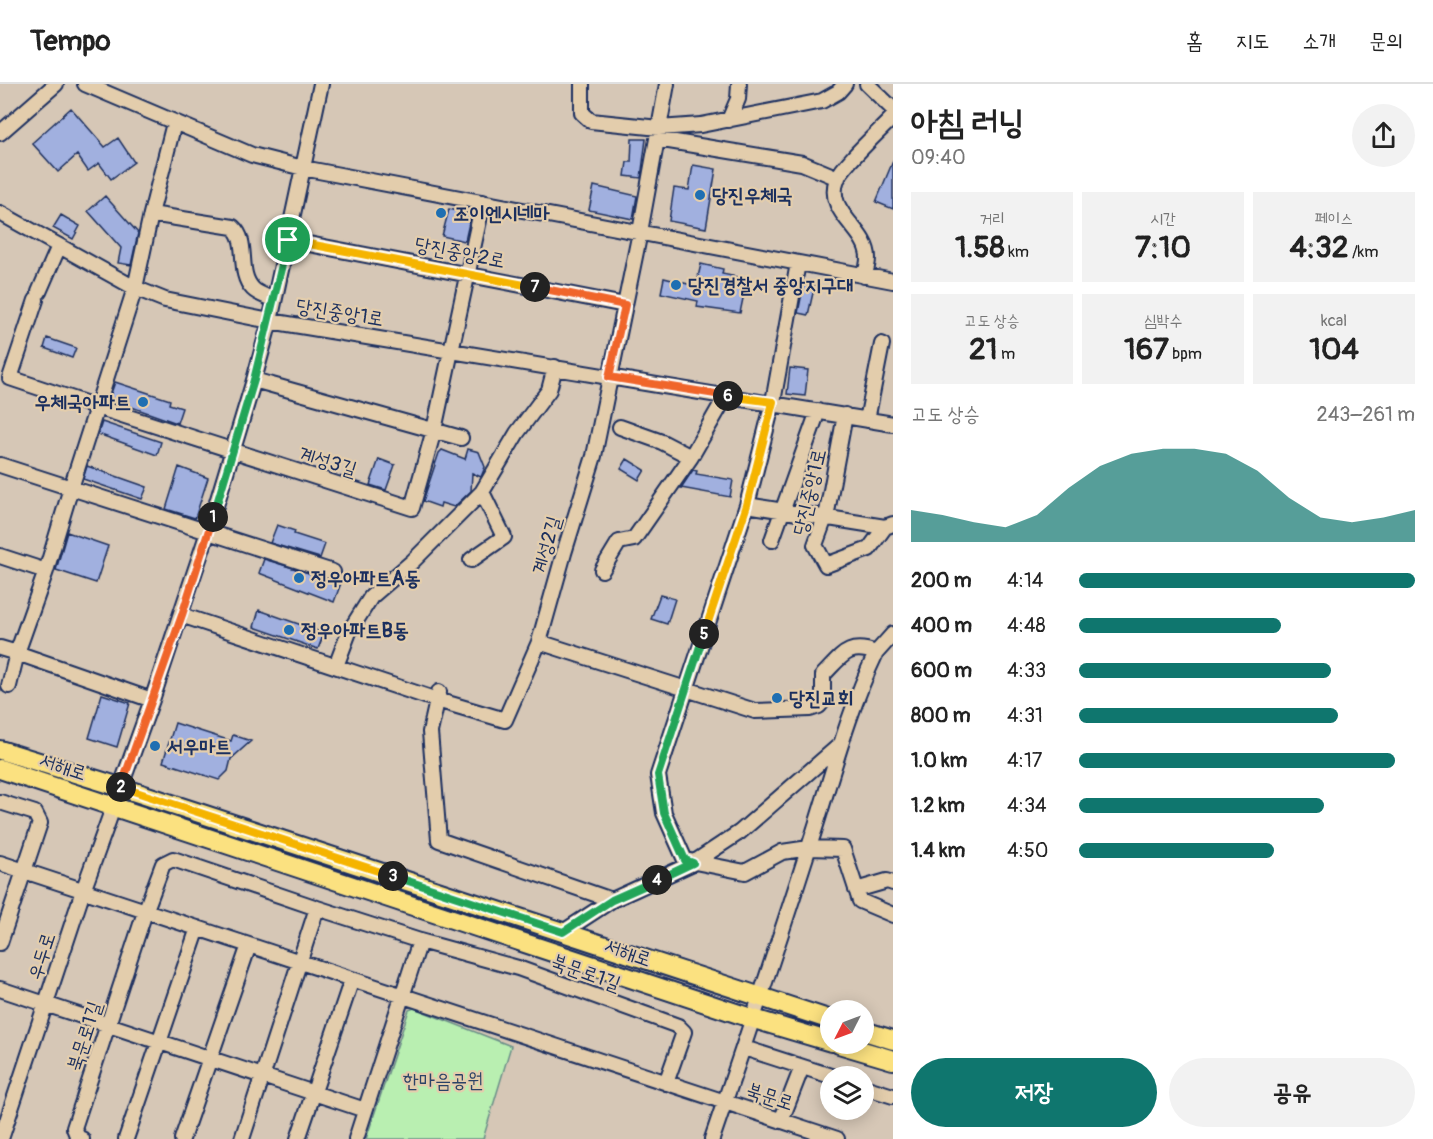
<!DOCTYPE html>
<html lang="ko">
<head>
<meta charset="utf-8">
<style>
  :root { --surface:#fff; --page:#f2f2f2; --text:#222; --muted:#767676; --line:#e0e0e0; --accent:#0f766e }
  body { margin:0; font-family:Pangolin,"Poor Story",sans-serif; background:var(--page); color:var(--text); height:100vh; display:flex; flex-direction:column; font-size:22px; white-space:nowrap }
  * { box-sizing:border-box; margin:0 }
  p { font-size:20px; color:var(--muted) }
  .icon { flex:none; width:33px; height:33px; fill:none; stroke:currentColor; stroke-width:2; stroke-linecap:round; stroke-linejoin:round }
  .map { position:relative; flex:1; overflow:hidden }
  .side { display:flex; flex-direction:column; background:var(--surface); width:540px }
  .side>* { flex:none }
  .needle { width:39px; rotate:228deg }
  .buttons { position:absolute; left:820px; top:916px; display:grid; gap:12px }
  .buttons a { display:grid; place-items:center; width:54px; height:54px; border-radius:50%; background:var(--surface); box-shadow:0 3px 15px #0003; font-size:30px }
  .pin { position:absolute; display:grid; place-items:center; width:51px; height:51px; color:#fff; margin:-26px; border:3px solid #fff; border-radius:50%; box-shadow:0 2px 6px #0007 }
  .km { position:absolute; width:30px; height:30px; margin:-15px; border-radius:50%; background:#222; color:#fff; font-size:16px; line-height:30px; text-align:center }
  .round { display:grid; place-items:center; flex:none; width:63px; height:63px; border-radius:32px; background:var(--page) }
  .head { display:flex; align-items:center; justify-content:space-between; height:102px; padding:0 18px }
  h1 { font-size:33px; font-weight:800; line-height:45px }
  .stats { display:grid; grid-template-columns:repeat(3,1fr); gap:9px; height:102px; padding:6px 18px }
  .stats div { display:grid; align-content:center; border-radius:0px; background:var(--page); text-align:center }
  .stats b { font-size:30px; font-weight:800 }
  .stats small { font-size:16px; font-weight:400 }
  .stats p { font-size:16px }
  .chart { height:168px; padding:12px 18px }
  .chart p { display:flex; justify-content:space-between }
  .chart svg { width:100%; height:108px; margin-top:6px; fill:var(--accent); opacity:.7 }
  .cta { display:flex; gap:12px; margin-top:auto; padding:12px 18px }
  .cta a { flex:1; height:69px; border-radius:36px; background:var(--accent); color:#fff; font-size:24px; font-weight:800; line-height:69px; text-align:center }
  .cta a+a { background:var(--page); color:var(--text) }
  ul { padding:0 18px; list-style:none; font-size:20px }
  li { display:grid; grid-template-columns:96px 72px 1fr; align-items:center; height:45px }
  li i { height:15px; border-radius:8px; background:var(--accent) }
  header { display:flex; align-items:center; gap:36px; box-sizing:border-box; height:84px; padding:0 30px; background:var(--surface); border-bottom:2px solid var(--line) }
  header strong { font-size:28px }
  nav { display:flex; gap:33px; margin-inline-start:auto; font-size:21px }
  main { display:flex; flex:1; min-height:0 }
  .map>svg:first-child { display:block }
  .green { fill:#b9efb1; stroke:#6a8f88; stroke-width:1.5 }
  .building { fill:#a1b0df; stroke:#1b2f5e; stroke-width:1.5 }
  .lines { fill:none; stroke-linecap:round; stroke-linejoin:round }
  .minor-casing { stroke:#1b2f5e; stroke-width:18 }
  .major-casing { stroke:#1b2f5e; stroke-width:22 }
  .minor { stroke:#e3cdac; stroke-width:14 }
  .major { stroke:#fbe180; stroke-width:18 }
  .split-1-casing { stroke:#fff; stroke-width:12 }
  .split-2-casing { stroke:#fff; stroke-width:12 }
  .split-3-casing { stroke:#fff; stroke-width:12 }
  .split-4-casing { stroke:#fff; stroke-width:12 }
  .split-5-casing { stroke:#fff; stroke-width:12 }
  .split-6-casing { stroke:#fff; stroke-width:12 }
  .split-7-casing { stroke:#fff; stroke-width:12 }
  .split-8-casing { stroke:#fff; stroke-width:12 }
  .split-1 { stroke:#22a559; stroke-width:8 }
  .split-2 { stroke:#f0652b; stroke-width:8 }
  .split-3 { stroke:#f5b400; stroke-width:8 }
  .split-4 { stroke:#22a559; stroke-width:8 }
  .split-5 { stroke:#22a559; stroke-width:8 }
  .split-6 { stroke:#f5b400; stroke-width:8 }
  .split-7 { stroke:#f0652b; stroke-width:8 }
  .split-8 { stroke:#f5b400; stroke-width:8 }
  .poi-dot { fill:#1f6fb2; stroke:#e3cdac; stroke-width:2 }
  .labels { text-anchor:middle; stroke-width:4.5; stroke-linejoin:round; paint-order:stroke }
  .poi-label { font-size:20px; font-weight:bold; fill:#1b2f5e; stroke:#e3cdac; text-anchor:start }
  .street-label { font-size:20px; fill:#1b2f5e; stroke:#e3cdac }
  .park-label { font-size:20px; fill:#2b4266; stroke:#e3cdac }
</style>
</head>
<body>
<header>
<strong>Tempo</strong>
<nav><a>홈</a><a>지도</a><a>소개</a><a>문의</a></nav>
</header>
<main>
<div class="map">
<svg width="893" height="1055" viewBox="0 0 893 1055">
  <rect width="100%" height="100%" fill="#d6c7b6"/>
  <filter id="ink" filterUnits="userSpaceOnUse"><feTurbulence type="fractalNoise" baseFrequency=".0167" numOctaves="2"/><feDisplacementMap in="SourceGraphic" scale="12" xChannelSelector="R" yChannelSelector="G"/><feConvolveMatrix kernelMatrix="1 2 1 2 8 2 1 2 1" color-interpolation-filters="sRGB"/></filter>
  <g filter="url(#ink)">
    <path class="green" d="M414 924 511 962 483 1055H366L409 926Z"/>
    <path class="building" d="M71 24 105 63 118 54 134 78 111 95 99 79 88 87 77 71 58 88 32 59Z
      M632 55H646L641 94 625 92 627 78H631Z
      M893 77V125L876 118Z
      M693 81 716 85 706 144 669 137 674 104 689 106Z
      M594 102 637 112 633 135 589 126Z
      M105 112 138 149 131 181 118 179 121 164 88 127Z
      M449 125 471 130 465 157 442 152Z
      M61 131 80 142 73 155 53 144Z
      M701 180 723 185 722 190 747 195 740 229 697 223 698 217 661 209 664 194 696 202Z
      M804 199 815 200 808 231 798 229Z
      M47 254 76 264 72 274 44 264Z
      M790 284 808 286 805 312 787 310Z
      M115 298 170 316 169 320 182 324 177 339 109 315Z
      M102 338 161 358 157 371 98 350Z
      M468 365 479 368 485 383 481 393 472 389 471 407 454 423 441 419 440 423 423 417 439 369 442 366 465 375Z
      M379 375 395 381 386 406 370 401Z
      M627 375 645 386 639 396 621 385Z
      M87 382 147 403 142 415 83 395Z
      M179 383 208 394 195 434 166 425Z
      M693 386 697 387 696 390 733 396 730 413 681 404Z
      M277 441 295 447 294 450 325 460 320 474 270 459Z
      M67 448 108 462 96 499 56 486Z
      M264 475 341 499 334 518 259 489Z
      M660 511 675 515 667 540 651 535Z
      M259 526 324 549 318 565 254 543Z
      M102 610 130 619 117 663 89 654Z
      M175 639 231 657 233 651 251 657 231 675 228 687 219 696 163 678Z"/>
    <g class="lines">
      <g class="minor-casing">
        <path id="minor" d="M85 0 252 71 303 84 893 197
          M582 0V29L591 37 659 44 701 41 822 17 838 8 845 0
          M867 0 893 25
          M729 36 738 15 739 0
          M174 39 151 130 135 204 97 323 412 424 434 346 483 118
          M0 49 56 0
          M657 55 802 79 838 94
          M0 129 135 204 165 216 270 237 893 340
          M151 130 233 143C250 158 236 188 253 205 258 210 268 213 274 216
          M288 156 625 221
          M798 179 773 318 747 421 658 691 664 729 685 776 745 788 782 768 809 764 843 765 860 817 893 831
          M864 192C866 187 868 180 868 174 868 145 824 129 837 95 844 79 879 48 893 33
          M39 208 59 162
          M36 216 10 294 97 323 71 404 333 488
          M254 296 461 354
          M845 331 827 428 815 461 826 481 869 465 885 443 893 440
          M867 336 882 260
          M620 343 662 358 691 373
          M0 381 71 404 46 487 17 569 0 564
          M747 421 885 443
          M772 456 818 327
          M0 472 46 487
          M471 476 504 453 482 408 517 349 549 306 555 283
          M602 486 619 458 634 455 691 373 726 312
          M181 531 437 616 505 636 539 558 564 469 594 372 640 148 667 0
          M539 558 755 627 810 625 819 622 823 617V591C842 572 848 558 876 569 846 632 830 700 808 766 777 863 745 959 712 1055
          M876 569 893 550
          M336 582 349 548 371 513 413 477 482 408
          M9 602 17 569 152 616
          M439 608 430 648 439 756 612 816
          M0 718 35 729 40 739 0 859
          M0 779 837 1055
          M856 806 887 797 893 799
          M317 824 420 857 518 884 678 942 684 948 666 999
          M563 848 612 816 693 779 740 748 841 660
          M0 905 365 1026
          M744 964 834 993
          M864 1003 893 1012
          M781 1037 802 983
          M1 1055 83 807 152 616 208 448 254 296 270 237 321 0
          M82 1055 78 1054 74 1044 145 828 163 780 173 775 317 824 242 1055
          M126 1055 198 844
          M182 1055 249 861
          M298 1055 352 895
          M356 1055 420 857"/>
      </g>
      <g class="major-casing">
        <path id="major" d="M0 666 120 703 831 936
          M0 685 754 935 831 958
          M864 947 893 956
          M839 960 893 976"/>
      </g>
      <use href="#minor" class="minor"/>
      <use href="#major" class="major"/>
    </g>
  </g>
  <g class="lines" filter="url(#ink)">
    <g class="split-1-casing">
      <path id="split-1" d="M213 433 254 296 288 156"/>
    </g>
    <g class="split-2-casing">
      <path id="split-2" d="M121 703 182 531 213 433"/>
    </g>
    <g class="split-3-casing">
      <path id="split-3" d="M121 703 393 792"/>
    </g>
    <g class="split-4-casing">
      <path id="split-4" d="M393 792 563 848 612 816 657 796"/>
    </g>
    <g class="split-5-casing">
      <path id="split-5" d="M657 796 693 779 685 776 664 729 658 691 704 550"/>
    </g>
    <g class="split-6-casing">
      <path id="split-6" d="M704 550 747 421 773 318 728 312"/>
    </g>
    <g class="split-7-casing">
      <path id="split-7" d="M535 203 625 221 609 293 728 312"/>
    </g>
    <g class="split-8-casing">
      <path id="split-8" d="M288 156 535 203"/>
    </g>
    <use href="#split-1" class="split-1"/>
    <use href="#split-2" class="split-2"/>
    <use href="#split-3" class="split-3"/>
    <use href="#split-4" class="split-4"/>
    <use href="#split-5" class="split-5"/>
    <use href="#split-6" class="split-6"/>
    <use href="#split-7" class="split-7"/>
    <use href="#split-8" class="split-8"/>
  </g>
  <g class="poi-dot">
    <circle cx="700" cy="111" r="6"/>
    <circle cx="441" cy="129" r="6"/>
    <circle cx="676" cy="201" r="6"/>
    <circle cx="143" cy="318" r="6"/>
    <circle cx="299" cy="494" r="6"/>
    <circle cx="289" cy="546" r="6"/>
    <circle cx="777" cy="614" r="6"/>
    <circle cx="155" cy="662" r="6"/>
  </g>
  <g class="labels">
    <g class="poi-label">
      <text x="712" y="118">당진우체국</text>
      <text x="453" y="136">조이엔시네마</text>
      <text x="688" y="208">당진경찰서 중앙지구대</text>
      <text x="131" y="325" text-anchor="end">우체국아파트</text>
      <text x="311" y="501">정우아파트A동</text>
      <text x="301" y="553">정우아파트B동</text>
      <text x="789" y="621">당진교회</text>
      <text x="167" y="669">서우마트</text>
    </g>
    <g class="street-label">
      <text transform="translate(460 168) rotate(11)" y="7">당진중앙2로</text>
      <text transform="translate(340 228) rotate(9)" y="7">당진중앙1로</text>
      <text transform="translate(328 377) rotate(17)" y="7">계성3길</text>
      <text transform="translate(809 408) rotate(-77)" y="7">당진중앙1로</text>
      <text transform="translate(546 461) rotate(-74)" y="7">계성2길</text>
      <text transform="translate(63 682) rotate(18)" y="7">서해로</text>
      <text transform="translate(628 868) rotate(19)" y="7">서해로</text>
      <text transform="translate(41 872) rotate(-72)" y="7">우두로</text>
      <text transform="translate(586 888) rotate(20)" y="7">북문로1길</text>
      <text transform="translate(84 952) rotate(-72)" y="7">북문로1길</text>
      <text transform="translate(770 1012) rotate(18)" y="7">북문로</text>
    </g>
    <g class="park-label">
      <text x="443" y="1003">한마음공원</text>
    </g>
  </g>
</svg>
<div class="buttons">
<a><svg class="needle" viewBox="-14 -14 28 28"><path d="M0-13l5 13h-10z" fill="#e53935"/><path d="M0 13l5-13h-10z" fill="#767676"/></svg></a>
<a><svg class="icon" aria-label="layers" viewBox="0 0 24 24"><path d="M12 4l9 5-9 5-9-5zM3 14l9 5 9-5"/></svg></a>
</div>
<div class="pin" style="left:288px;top:156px;background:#1e9e55"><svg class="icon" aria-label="arrive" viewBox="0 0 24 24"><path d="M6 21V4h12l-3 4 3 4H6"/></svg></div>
<b class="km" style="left:213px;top:433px">1</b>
<b class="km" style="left:121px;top:703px">2</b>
<b class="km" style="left:393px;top:792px">3</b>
<b class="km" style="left:657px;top:796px">4</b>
<b class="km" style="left:704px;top:550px">5</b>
<b class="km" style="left:728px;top:312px">6</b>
<b class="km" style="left:535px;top:203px">7</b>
</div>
<section class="side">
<div class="head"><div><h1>아침 러닝</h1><p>09:40</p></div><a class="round"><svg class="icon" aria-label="share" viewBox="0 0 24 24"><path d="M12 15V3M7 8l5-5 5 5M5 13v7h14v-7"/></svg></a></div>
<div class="stats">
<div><p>거리</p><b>1.58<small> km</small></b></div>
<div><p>시간</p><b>7:10</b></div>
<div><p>페이스</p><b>4:32<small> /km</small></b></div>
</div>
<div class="stats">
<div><p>고도 상승</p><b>21<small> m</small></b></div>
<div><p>심박수</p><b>167<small> bpm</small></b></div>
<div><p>kcal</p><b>104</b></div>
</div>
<div class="chart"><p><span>고도 상승</span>243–261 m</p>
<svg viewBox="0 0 160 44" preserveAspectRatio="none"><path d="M0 44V31L10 33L20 36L30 38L40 33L50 22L60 13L70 8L80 6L90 6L100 8L110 15L120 26L130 34L140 36L150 34L160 31V44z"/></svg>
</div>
<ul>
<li><b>200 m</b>4:14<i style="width:100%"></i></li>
<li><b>400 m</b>4:48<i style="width:60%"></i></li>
<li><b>600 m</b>4:33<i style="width:75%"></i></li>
<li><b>800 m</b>4:31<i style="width:77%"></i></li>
<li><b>1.0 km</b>4:17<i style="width:94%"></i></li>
<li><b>1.2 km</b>4:34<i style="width:73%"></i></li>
<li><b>1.4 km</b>4:50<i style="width:58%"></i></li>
</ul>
<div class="cta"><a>저장</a><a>공유</a></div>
</section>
</main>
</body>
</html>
